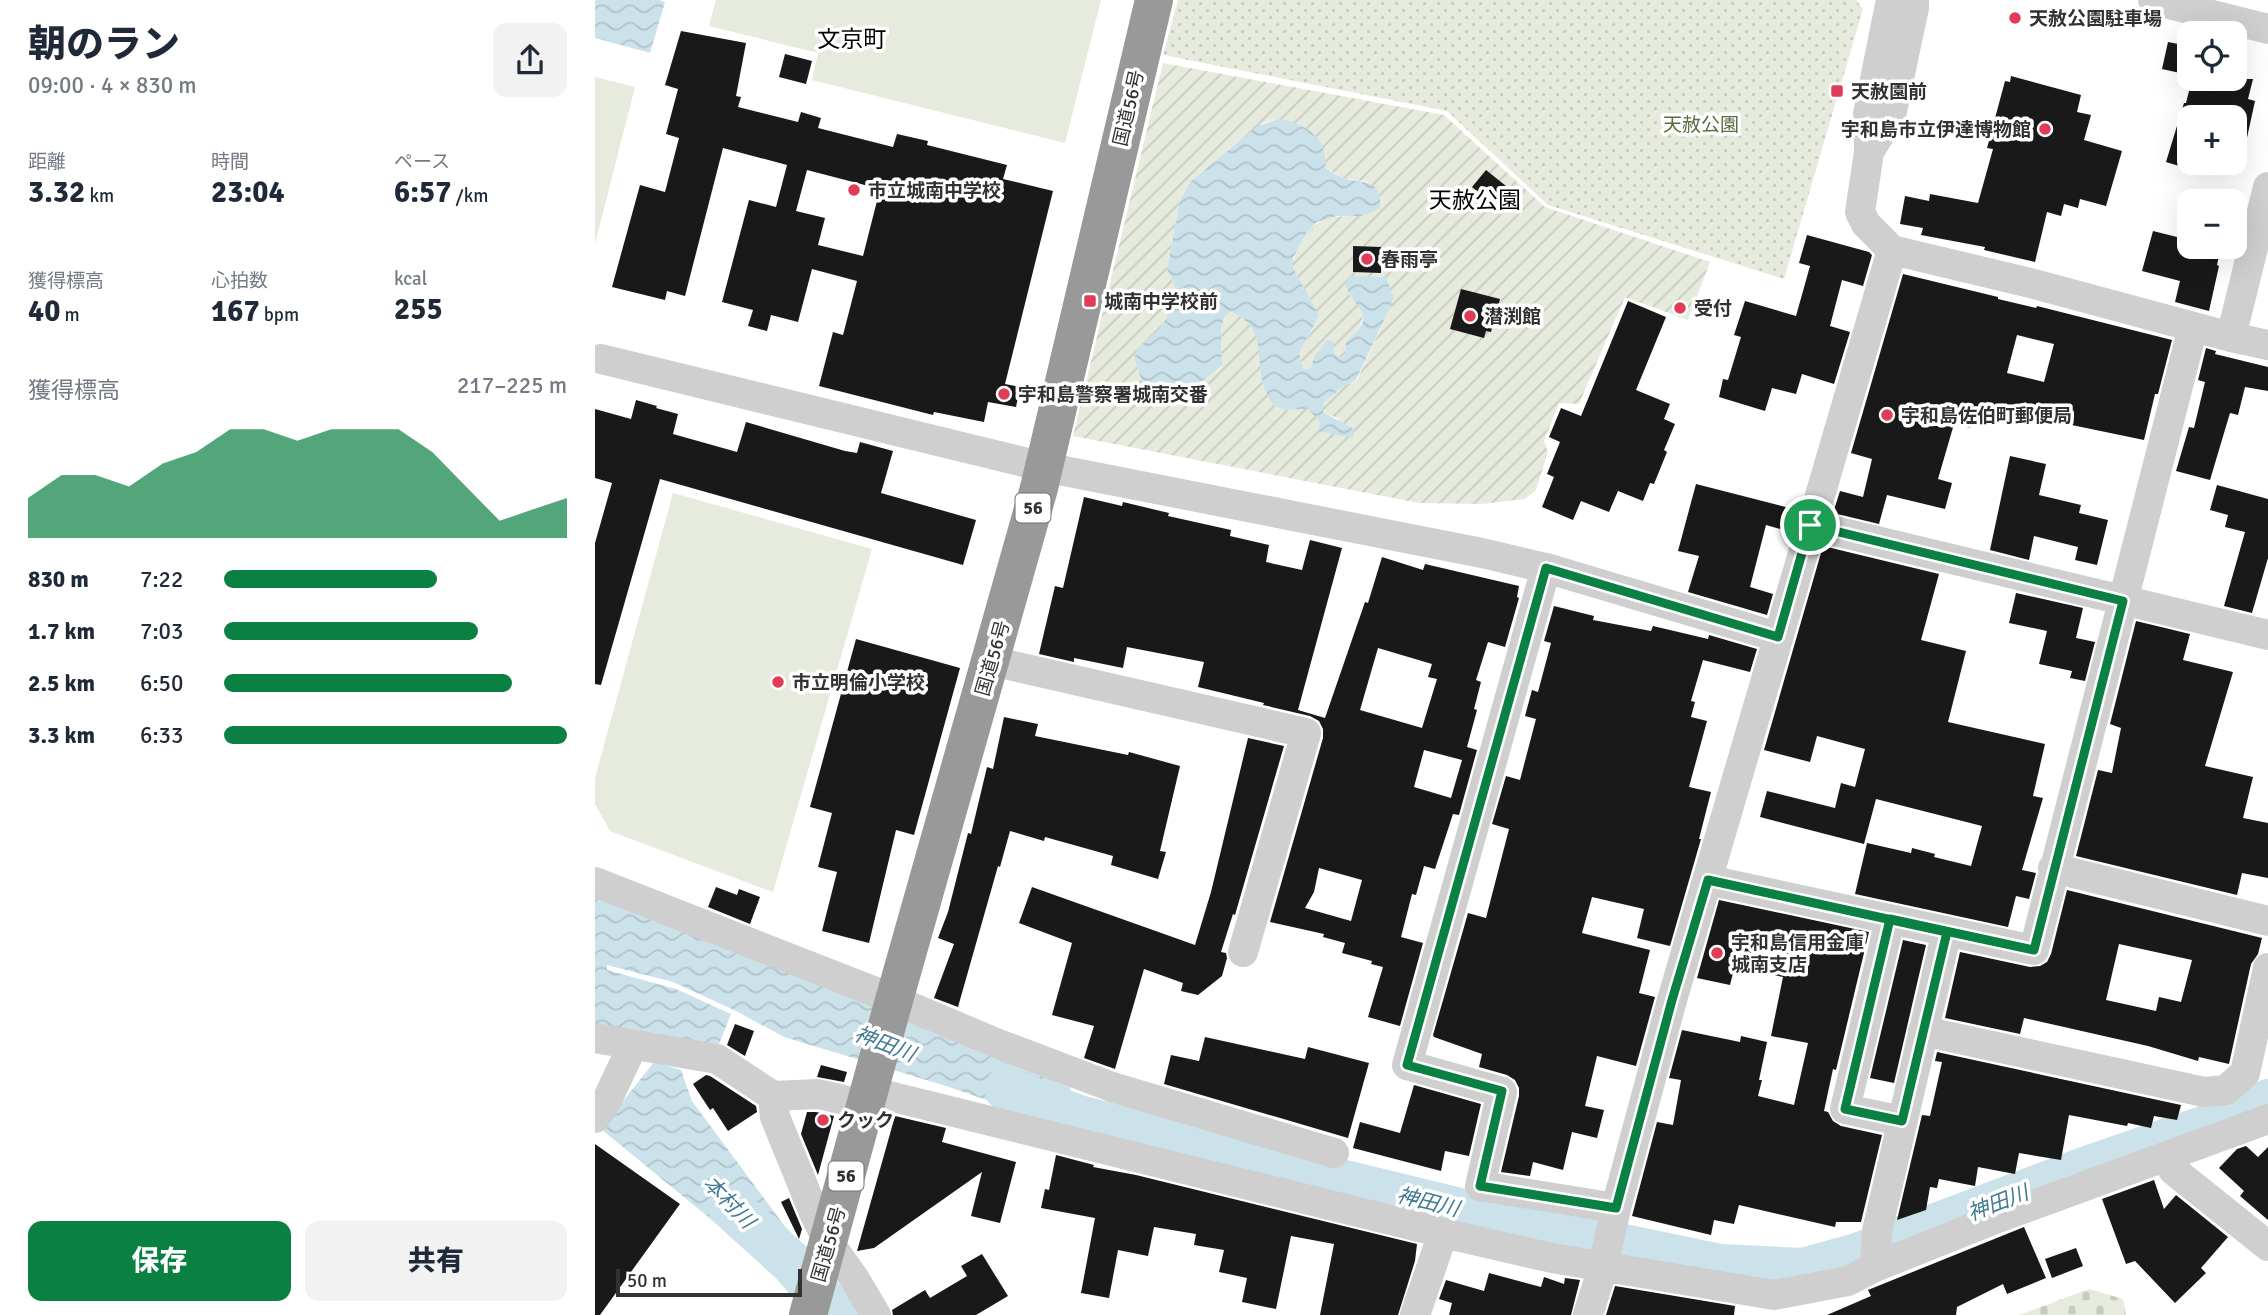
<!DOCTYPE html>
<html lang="ja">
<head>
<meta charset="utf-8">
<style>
  :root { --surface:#fff; --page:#f2f2f3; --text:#1f2937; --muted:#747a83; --accent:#0b8043 }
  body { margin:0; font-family:Signika,"Noto Sans JP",sans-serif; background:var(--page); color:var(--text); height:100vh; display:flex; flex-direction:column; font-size:26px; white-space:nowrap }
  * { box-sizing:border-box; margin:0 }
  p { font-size:23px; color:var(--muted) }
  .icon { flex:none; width:38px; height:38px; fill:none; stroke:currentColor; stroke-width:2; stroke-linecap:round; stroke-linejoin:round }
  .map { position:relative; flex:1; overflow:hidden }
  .drawer { display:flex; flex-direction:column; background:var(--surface); width:595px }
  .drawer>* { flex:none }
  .fabs { position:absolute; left:1582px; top:21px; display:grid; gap:14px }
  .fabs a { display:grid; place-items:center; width:70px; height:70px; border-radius:14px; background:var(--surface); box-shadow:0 7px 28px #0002; font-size:35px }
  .scale { position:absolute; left:21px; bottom:18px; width:186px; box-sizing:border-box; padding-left:7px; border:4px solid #323232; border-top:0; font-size:19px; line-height:24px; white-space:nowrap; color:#323232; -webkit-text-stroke:5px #fff; paint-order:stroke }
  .pin { position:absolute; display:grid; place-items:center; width:60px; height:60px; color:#fff; margin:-30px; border:4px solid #fff; border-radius:50%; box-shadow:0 2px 7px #0007 }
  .round { display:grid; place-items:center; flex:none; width:74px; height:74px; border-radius:14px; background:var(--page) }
  .head { display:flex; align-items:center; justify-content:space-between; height:119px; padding:0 28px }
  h1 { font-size:38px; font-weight:800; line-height:52px }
  .figures { display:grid; grid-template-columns:repeat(3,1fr); gap:10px; height:119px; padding:7px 28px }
  .figures div { display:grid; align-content:center }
  .figures b { font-size:30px; font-weight:800 }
  .figures small { font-size:19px; font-weight:400 }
  .figures p { font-size:19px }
  .chart { height:196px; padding:14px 28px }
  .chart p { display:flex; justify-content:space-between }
  .chart svg { width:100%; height:126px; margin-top:7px; fill:var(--accent); opacity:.7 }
  .action { display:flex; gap:14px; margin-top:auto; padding:14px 28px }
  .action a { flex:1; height:80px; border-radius:14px; background:var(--accent); color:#fff; font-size:28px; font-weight:800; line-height:80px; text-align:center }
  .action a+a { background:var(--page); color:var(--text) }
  ul { padding:0 28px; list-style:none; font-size:23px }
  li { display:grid; grid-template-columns:112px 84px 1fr; align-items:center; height:52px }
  li i { height:18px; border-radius:9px; background:var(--accent) }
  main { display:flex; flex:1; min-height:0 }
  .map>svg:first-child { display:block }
  .grass { fill:#e6ebde }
  .cemetery { fill:url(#cemetery-stones) }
  .park { fill:url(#park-dots) }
  .garden { fill:url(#garden-furrows); fill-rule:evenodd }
  .water { fill:url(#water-waves) }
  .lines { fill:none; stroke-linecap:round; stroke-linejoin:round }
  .river { stroke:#cbe2ea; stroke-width:44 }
  .building { fill:#191919; fill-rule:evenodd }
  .minor { stroke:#cfcfcf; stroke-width:30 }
  .highway { stroke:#999; stroke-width:38 }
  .route-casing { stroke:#fff; stroke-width:14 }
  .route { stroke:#0b8043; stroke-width:9 }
  .poi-dot { fill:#e03c58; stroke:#fff; stroke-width:2.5 }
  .labels { text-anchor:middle; stroke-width:7; stroke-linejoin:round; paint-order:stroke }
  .shield { fill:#fff; stroke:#707070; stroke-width:2 }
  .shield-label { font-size:18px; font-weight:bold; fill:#323232 }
  .poi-label { font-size:19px; font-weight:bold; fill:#323232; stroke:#fff; text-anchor:start }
  .street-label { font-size:19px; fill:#323232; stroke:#fff }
  .park-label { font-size:19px; fill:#596d40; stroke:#fff }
  .water-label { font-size:21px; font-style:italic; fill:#417b93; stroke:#fff }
  .quarter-label { font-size:23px; fill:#000; stroke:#fff }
</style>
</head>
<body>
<main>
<section class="drawer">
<div class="head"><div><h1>朝のラン</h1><p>09:00 · 4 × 830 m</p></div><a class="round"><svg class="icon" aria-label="share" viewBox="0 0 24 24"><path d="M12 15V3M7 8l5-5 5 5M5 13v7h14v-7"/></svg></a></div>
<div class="figures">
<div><p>距離</p><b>3.32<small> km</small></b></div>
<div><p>時間</p><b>23:04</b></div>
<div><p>ペース</p><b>6:57<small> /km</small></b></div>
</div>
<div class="figures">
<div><p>獲得標高</p><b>40<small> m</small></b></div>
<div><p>心拍数</p><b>167<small> bpm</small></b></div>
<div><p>kcal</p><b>255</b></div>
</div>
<div class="chart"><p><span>獲得標高</span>217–225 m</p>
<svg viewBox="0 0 160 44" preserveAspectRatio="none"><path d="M0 44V30L10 22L20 22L30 26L40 18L50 14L60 6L70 6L80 10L90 6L100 6L110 6L120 14L130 26L140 38L150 34L160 30V44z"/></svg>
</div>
<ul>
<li><b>830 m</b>7:22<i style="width:62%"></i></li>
<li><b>1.7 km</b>7:03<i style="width:74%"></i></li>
<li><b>2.5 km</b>6:50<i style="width:84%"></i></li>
<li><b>3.3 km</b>6:33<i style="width:100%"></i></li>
</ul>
<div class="action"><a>保存</a><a>共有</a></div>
</section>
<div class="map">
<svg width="1673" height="1315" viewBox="0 0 1673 1315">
  <defs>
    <pattern id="cemetery-stones" width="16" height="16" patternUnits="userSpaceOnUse" patternTransform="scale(1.75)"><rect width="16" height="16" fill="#e6ebde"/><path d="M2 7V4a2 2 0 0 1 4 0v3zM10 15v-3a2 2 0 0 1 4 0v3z" fill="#c6cabf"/></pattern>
    <pattern id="park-dots" width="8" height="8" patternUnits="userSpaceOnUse" patternTransform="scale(1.75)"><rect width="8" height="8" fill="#e6ebde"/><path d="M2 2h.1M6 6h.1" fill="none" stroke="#c6cabf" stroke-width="1.8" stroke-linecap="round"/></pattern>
    <pattern id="garden-furrows" width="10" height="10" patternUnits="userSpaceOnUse" patternTransform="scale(1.75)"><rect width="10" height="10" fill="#e6ebde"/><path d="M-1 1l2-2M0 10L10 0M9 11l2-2" fill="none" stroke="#c6cabf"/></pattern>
    <pattern id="water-waves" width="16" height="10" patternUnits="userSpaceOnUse" patternTransform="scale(1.75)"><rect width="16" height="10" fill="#cbe2ea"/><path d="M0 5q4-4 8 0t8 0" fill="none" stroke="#afc2c9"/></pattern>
  </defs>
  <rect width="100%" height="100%" fill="#fff"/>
  <path class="grass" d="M121 0H506L470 143 217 80 223 53 114 26Z
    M0 77 40 87 0 244Z
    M78 493 277 549 178 892 15 831 0 804V778Z"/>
  <path class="cemetery" d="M1494 1289 1528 1299 1531 1315H1424Z"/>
  <path class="park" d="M583 0H1261L1268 9 1189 279 953 205 852 111 568 55Z"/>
  <path class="garden" d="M568 63 849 115 950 207 1115 262 1093 320 1030 297 984 404 964 403 949 441 953 452 941 490 930 499 887 504 824 503 478 436ZM683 119 727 144 731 168 747 178 773 182 769 216C736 216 721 215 705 246 701 253 697 259 698 267 700 280 717 302 724 315L704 354 709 369 715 370 719 357 739 347 740 354 745 358 750 356 751 341C761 333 768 326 768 312L754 294 786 276 799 299 762 380 749 386 728 403V412L744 419 723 431 726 422 713 409 690 410 668 385 664 344 659 328 647 317 636 312 630 315 626 329 627 367C614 378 582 399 565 401 561 402 557 401 553 400L539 358 543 348 565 329 578 306 580 287 572 269 585 200 595 182 668 123Z"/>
  <path class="water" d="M0 0H64L70 2 55 53 0 38Z
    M683 119C698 120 720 130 727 145 730 151 730 161 731 168 735 171 741 175 746 177 765 185 788 176 785 208L768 216H742L722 222 712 233 698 258V268L724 315 704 354 709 369 715 370 719 357 732 340 738 341 740 354 745 358 750 356 751 341C785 313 760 312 750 284L754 276 791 277 799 299 761 380 749 386 728 403V412L759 429 758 438 723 431 725 422 713 409 690 410 678 405C675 398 670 391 668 384 660 354 672 327 636 312L630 315 626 329 627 366C614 378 582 399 565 401 561 402 557 401 553 400L539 358 543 348 565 329 578 306 580 287 572 269 585 200 595 182 663 126Z
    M0 897 260 998 476 1086 462 1124 351 1086 189 1037 141 1011 78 982 12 965V970L81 989 136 1014 122 1049 0 1024Z
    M59 1062 86 1070 97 1101 194 1232 168 1262 6 1129Z"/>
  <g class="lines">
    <path class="river" d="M411 1089 484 1117 914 1222 1125 1266 1208 1270 1262 1255 1489 1169 1628 1121 1673 1101
      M135 1207 197 1263 242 1315"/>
  </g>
  <path class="building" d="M86 31 151 43 141 96 146 97 143 107 203 122 206 112 226 118 223 128 298 147 302 134 333 141 332 145 412 165 408 179 458 191 410 384 425 387 421 407 393 402 389 422 339 412 338 415 224 386 238 332 248 335 262 281 217 269 203 322 176 315 172 331 153 326 158 310 127 302 154 200 181 207 192 165 128 148 90 296 72 291 70 300 17 287 45 185 70 192 84 138 71 134 83 89 70 85ZM212 170 285 189 268 256 223 245 230 218 201 211Z
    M1573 42 1594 46V75L1567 69Z
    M190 54 217 61 211 84 184 77Z
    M1416 76 1486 95 1482 112 1496 115 1489 140 1527 151 1511 206 1485 199 1483 208 1469 204 1466 216 1452 212 1440 262 1389 250 1390 247 1326 235 1328 228 1305 224 1310 196 1334 201 1335 194 1383 203 1398 149 1392 148 1410 81 1415 82Z
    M1597 79H1658L1653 99 1660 101 1648 156 1640 155V117H1616L1594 112V169L1571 162 1589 103H1591Z
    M891 170 916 190 902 207 877 187Z
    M1558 231 1590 239 1588 247H1626L1622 265 1624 266 1614 311 1580 302 1585 281 1547 271Z
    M1212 235 1274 252 1277 255 1268 286 1247 280 1235 326 1255 332 1239 384 1207 374 1201 394 1177 388 1170 411 1124 397 1128 379 1133 380 1146 337 1139 335 1150 301 1201 316 1215 266 1204 263Z
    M758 246 786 247V273L758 272Z
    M1308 274 1403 297V299L1441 308 1442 306 1577 340 1563 394H1560L1549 440 1467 423V426L1425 416 1424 421 1379 409 1375 428 1359 424 1343 479 1357 483 1350 509 1292 495 1284 524 1238 513 1245 491 1268 497 1277 459 1256 453ZM1422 335 1459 344 1449 382 1412 373Z
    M866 289 905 299 896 332 891 331 889 338 855 329Z
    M1033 301 1071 317 1041 390 1075 404 1069 419 1080 424 1069 450 1072 452 1059 484 1055 483 1048 501 1023 491 1014 512 986 501 978 520 947 507 959 477 952 474 965 442 954 437 966 408 986 416Z
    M1611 348 1621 351 1620 354 1673 367V391L1650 387 1643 415 1635 413 1615 480 1581 471 1594 427 1599 428 1610 382 1603 380Z
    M41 400 62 406 61 408 83 414 78 434 142 452 151 422 250 451 262 453 265 442 298 451 286 493 381 520 368 565 65 479 6 685 0 684V543L17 483 0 478V409L36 419Z
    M1415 456 1451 464 1444 495 1486 505 1484 513 1513 520 1502 565 1480 560 1483 547 1439 536 1434 560 1395 550Z
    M1101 484 1202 510 1196 532 1171 525 1155 587 1178 594 1172 615 1093 592 1104 556 1083 551Z
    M1622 485 1673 499V558L1657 613 1629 606 1650 532 1630 527 1633 515 1615 510Z
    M489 497 527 506 528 502 574 513 573 516 636 530 635 536 674 545 671 562 707 570 715 540 747 548 703 710 730 718 770 602 773 603 787 557 828 570 830 564 924 586 922 597 924 598 910 647 893 642 881 680 886 682 879 709 882 710 872 747 882 750 864 815 858 814 840 869 829 866 821 895 817 894 806 937 828 943 805 1026 773 1017 788 967 776 964 777 961 747 953 750 943 728 937 729 934 675 922 728 738V729L724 721 715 716 668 705 669 703 603 687 609 662 532 647 528 668 479 658V662L444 654 460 586 468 588ZM783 648 837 664 833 677 842 679 827 728 765 710ZM829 750 867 760 856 798 819 787ZM724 868 767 880 756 921 710 908 719 892Z
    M1228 546 1344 574 1326 640 1371 651 1353 722 1450 744 1438 796 1448 798 1427 870 1441 873 1434 899 1421 896 1413 927 1260 894 1272 843 1316 853 1317 848 1340 854 1339 857 1376 866 1387 826 1281 799 1269 844 1165 817 1172 791 1240 808 1246 783 1260 787 1270 749 1222 736 1215 762 1169 750Z
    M1421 593 1488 608 1481 638 1500 642 1490 681 1475 678 1477 671 1444 664 1452 631 1414 623Z
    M959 606 999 616 998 620 1056 631 1058 626 1113 639 1114 635 1162 649 1155 672 1108 660 1096 701 1100 702 1096 717 1112 721 1094 787 1116 792 1104 839H1106L1075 946 1042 938 1049 909 997 897 987 933 1055 950 1044 993 1060 997 1041 1066 1002 1056 990 1106 1009 1110 1002 1138 977 1132 968 1170 938 1162 935 1176 906 1172 924 1096V1088L920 1080 912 1075 884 1067 887 1054 839 1037 838 1035 873 913 891 918 914 829 897 824 911 776 925 780 941 719 930 716 937 690 943 692 956 643 949 641Z
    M1541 621 1595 634 1588 660 1638 672 1610 766 1658 777 1648 818 1673 823V878L1647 873 1642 895 1481 856 1503 770 1517 773 1526 728 1515 724Z
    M261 639 365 668 319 835 301 830 274 943 227 931 242 872 223 867 237 813 215 807Z
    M409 717 443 724 440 736 533 755 534 752 585 766 565 851 571 852 563 879 516 865 518 856 450 837 449 841 415 831 405 867 403 866 363 1007 339 998 359 944 343 938 353 912 373 833 376 834 392 767 398 769Z
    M653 738 689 746 640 915 638 914 626 952 631 953 632 958 627 976 603 995 586 991 588 983 549 969 520 1069 489 1058 499 1026 457 1015 477 943 424 923 437 887 600 945 616 892Z
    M121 887 142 895 144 889 165 897 155 924 113 907Z
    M1472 890 1667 938 1663 954 1656 964 1634 1064 1604 1057 1603 1061 1553 1046 1429 1018 1425 1034 1350 1018 1365 952 1435 967 1445 966 1452 962 1456 954ZM1524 944 1597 960 1586 1002 1564 997 1561 1011 1511 1000Z
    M1124 900 1274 932 1241 1070 1238 1069 1229 1111 1233 1112 1238 1121 1246 1126 1287 1135 1266 1222H1241L1240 1227 1144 1205 1139 1224 1119 1220 1116 1235 1037 1216 1062 1122 1078 1125 1086 1080 1074 1078 1087 1030 1145 1042 1146 1036 1172 1042 1164 1080H1167L1163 1096 1199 1105 1213 1043 1176 1036 1188 977 1151 969 1149 976 1138 973 1135 985 1102 978Z
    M1308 940 1331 945 1299 1083 1275 1078Z
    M140 1024 159 1031 150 1056 132 1045Z
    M610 1037 710 1059 713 1047 774 1063 753 1138 569 1084 576 1055 604 1061Z
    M1342 1052 1586 1105 1582 1120 1559 1116 1556 1128 1533 1123 1532 1126 1474 1115 1466 1160 1424 1153 1420 1174 1383 1167 1380 1186 1344 1179 1342 1188 1335 1187 1331 1210 1302 1220 1327 1115 1335 1116 1347 1062 1340 1061Z
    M226 1065 252 1072 249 1082 222 1077Z
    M111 1075 115 1076 161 1106 162 1112 133 1131 118 1108 115 1110 98 1084Z
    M819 1085 886 1104 874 1156 850 1151 846 1171 758 1148 765 1122 805 1133Z
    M212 1112H221L239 1116 223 1175 206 1134Z
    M300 1116 351 1128 347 1142 421 1162 405 1223 376 1216 387 1172 279 1248 262 1251Z
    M0 1144 85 1204 5 1315H0Z
    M1651 1146 1663 1157 1673 1147V1220L1645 1196 1649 1191 1624 1168 1642 1149Z
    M461 1155 499 1165 498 1167 541 1175 822 1244 820 1261 803 1315H725L739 1244 696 1236 681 1309 647 1302 652 1278 624 1272 629 1250 599 1245 601 1234 559 1227 553 1256 523 1250 514 1298 486 1293 500 1218 446 1208 450 1189 454 1190Z
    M1559 1180 1569 1209 1581 1195 1633 1237 1606 1268 1611 1273 1580 1303 1540 1261 1531 1264 1507 1199Z
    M194 1198 207 1229 204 1239 186 1202Z
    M1429 1227 1451 1278 1412 1294 1408 1284 1362 1307 1361 1315H1232L1276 1296 1273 1290Z
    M1481 1248 1488 1266 1457 1278 1450 1259Z
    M387 1254 413 1296 381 1315H298L297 1310 330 1290 335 1298 372 1276 366 1266Z
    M894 1273 946 1287 949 1277 969 1284 970 1278 985 1280 976 1315H854L857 1303 844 1299 851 1280 889 1291Z
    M1020 1286 1140 1306 1139 1315H1011Z"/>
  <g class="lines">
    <path class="minor" d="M1558 0 1673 29
      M1274 152 1296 116 1319 8V0
      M1297 250 1439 284 1636 337 1673 345
      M1636 337 1673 187
      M6 359 449 467 887 553 951 568 1183 637
      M1215 525 1673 635
      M951 568 812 1065 907 1092 885 1186 1021 1208
      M396 661 711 733 648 952
      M1458 868 1673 921
      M1113 880 1439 950 1598 327
      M0 882 283 993 401 1043 517 1087 739 1153
      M1295 920 1250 1109 1307 1121
      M1328 1031 1609 1092 1631 1090 1650 1073 1673 968
      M0 1038 122 1059 178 1096 223 1094 271 1105
      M274 1091 848 1233 957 1258 1179 1295 1253 1281 1280 1267 1400 1219 1673 1119
      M178 1096 180 1117 220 1215 234 1243 259 1278 281 1315
      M0 1118 11 1102 38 1045
      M1572 1157 1578 1170 1673 1246
      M1280 1267 1282 1231 1352 931
      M820 1315 848 1233
      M993 1315 1008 1267 1021 1208 1077 1000 1297 250 1271 224 1265 212 1274 152 1273 114 1296 0"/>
    <path class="highway" d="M213 1315 296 1011 444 488 559 0"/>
  </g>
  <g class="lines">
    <g class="route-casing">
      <path id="route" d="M1215 525 1183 637 951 568 812 1065 907 1091 885 1186 1021 1208 1077 1000 1113 880 1352 932 1307 1121 1250 1109 1295 919 1439 950 1528 601 1215 525"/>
    </g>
    <use href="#route" class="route"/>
  </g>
  <g class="poi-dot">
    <circle cx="1420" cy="18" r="7"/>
    <rect x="1235" y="84" width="14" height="14" rx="3.5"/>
    <circle cx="1450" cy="129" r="7"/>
    <circle cx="259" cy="190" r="7"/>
    <circle cx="772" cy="259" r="7"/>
    <rect x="488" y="294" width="14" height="14" rx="3.5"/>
    <circle cx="1085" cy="308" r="7"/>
    <circle cx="875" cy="316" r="7"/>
    <circle cx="409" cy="394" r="7"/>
    <circle cx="1292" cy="415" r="7"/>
    <circle cx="183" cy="682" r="7"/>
    <circle cx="1122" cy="953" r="7"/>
    <circle cx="228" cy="1120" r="7"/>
  </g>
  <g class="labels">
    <g class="shield">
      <rect x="420.5" y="493.5" width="35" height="29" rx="5"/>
      <rect x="233.5" y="1161.5" width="35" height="29" rx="5"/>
    </g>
    <g class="shield-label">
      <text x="438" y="514">56</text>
      <text x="251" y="1182">56</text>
    </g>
    <g class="poi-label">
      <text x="1434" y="25">天赦公園駐車場</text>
      <text x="1256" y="98">天赦園前</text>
      <text x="1436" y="136" text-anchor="end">宇和島市立伊達博物館</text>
      <text x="273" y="197">市立城南中学校</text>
      <text x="786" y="266">春雨亭</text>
      <text x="509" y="308">城南中学校前</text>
      <text x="1099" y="315">受付</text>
      <text x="889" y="323">潜渕館</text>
      <text x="423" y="401">宇和島警察署城南交番</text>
      <text x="1306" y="422">宇和島佐伯町郵便局</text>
      <text x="197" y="689">市立明倫小学校</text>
      <text x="1136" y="949">宇和島信用金庫<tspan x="1136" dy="22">城南支店</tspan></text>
      <text x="242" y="1127">クック</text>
    </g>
    <g class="street-label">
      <text transform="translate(533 108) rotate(-77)" y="7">国道56号</text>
      <text transform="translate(397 658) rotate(-74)" y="7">国道56号</text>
      <text transform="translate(233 1244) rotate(-74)" y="7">国道56号</text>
    </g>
    <g class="park-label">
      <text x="1106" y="131">天赦公園</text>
    </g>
    <g class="water-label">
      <text transform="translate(290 1044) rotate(21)" y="7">神田川</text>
      <text transform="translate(134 1202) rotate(46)" y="7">本村川</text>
      <text transform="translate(833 1202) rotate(14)" y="7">神田川</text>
      <text transform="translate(1403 1203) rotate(-21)" y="7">神田川</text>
    </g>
    <g class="quarter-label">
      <text x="257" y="47">文京町</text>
      <text x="880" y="208">天赦公園</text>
    </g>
  </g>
</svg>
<div class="fabs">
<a><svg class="icon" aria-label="locate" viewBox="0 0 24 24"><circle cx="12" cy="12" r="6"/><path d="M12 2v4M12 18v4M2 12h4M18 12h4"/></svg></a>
<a>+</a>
<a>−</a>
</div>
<div class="scale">50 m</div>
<div class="pin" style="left:1215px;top:525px;background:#1e9e55"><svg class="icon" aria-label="arrive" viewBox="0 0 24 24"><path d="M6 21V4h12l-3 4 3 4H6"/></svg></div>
</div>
</main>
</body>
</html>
